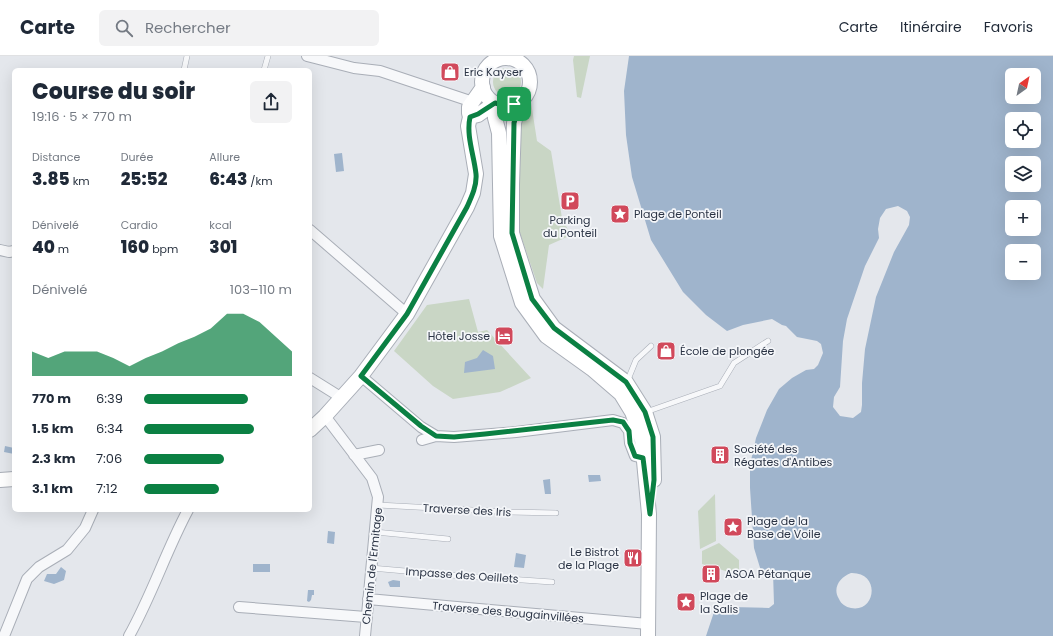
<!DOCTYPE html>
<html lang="fr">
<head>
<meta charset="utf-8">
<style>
  :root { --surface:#fff; --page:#f2f2f3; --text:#1f2937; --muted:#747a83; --line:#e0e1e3; --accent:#0b8043 }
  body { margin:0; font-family:Poppins,sans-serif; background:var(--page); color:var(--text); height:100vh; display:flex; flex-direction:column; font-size:15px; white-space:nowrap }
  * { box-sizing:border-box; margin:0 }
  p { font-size:13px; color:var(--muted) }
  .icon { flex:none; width:22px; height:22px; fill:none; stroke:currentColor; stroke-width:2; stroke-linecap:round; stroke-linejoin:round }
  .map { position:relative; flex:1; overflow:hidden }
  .sheet { position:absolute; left:12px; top:12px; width:300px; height:444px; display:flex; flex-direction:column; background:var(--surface); border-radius:6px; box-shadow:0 4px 16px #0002 }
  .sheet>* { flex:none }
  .needle { width:26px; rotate:33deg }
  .controls { position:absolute; left:1005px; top:12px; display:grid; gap:8px }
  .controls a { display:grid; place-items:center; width:36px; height:36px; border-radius:6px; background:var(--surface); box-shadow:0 4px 16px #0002; font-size:20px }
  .pin { position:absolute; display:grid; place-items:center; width:34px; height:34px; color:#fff; margin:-17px; border-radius:8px; box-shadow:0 2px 6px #0006 }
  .round { display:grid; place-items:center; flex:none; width:42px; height:42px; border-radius:6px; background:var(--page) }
  .overview { display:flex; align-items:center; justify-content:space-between; height:68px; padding:0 20px }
  h1 { font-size:22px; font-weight:800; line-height:30px }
  .figures { display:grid; grid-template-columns:repeat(3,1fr); gap:6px; height:68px; padding:4px 20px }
  .figures div { display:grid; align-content:center }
  .figures b { font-size:17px; font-weight:800 }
  .figures small { font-size:11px; font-weight:400 }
  .figures p { font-size:11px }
  .chart { height:112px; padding:8px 20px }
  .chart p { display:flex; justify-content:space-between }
  .chart svg { width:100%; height:72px; margin-top:4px; fill:var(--accent); opacity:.7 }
  ul { padding:0 20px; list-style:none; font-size:13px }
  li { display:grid; grid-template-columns:64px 48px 1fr; align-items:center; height:30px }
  li i { height:10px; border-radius:5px; background:var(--accent) }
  header { display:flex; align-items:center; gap:24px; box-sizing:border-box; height:56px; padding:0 20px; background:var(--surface); border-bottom:1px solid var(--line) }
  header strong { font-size:19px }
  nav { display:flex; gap:22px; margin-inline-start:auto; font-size:14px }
  .search { width:280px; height:36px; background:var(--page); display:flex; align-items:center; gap:10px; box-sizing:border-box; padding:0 14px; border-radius:6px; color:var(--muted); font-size:15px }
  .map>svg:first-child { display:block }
  .green { fill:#c9d6c5 }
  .water { fill:#9fb4cc; fill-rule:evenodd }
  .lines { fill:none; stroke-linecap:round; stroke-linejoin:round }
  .lane-casing { stroke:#a9aeb7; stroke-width:6 }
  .street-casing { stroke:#a9aeb7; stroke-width:12 }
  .secondary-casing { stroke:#a9aeb7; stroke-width:16 }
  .lane { stroke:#f7f8fa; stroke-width:5 }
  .street { stroke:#f7f8fa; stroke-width:10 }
  .secondary { stroke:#fff; stroke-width:14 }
  .route-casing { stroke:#fff; stroke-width:8 }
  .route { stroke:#0b8043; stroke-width:5 }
  .labels { text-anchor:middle; stroke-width:3.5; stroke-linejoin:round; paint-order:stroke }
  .poi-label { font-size:11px; fill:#2b3445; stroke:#f4f6f9; text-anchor:start }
  .street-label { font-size:11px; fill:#2b3445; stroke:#f4f6f9 }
</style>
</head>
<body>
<header>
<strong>Carte</strong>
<div class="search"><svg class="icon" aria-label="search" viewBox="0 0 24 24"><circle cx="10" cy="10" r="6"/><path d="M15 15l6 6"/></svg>Rechercher</div>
<nav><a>Carte</a><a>Itinéraire</a><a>Favoris</a></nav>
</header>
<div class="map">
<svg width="1053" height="580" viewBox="0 0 1053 580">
  <rect width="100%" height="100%" fill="#e4e7ec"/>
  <path class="green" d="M574 0H590L581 42 577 41 573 4Z
    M493 26a14 14 0 1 1 28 0a14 14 0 1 1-28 0Z
    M531 46 537 85 551 95 562 162 569 176 567 181 549 189 543 233 537 227 520 177V120L521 65 525 53Z
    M469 243 478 276 487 274 531 322 500 336 453 343 433 330 394 295 427 249Z
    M715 438 716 485 700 493 698 455Z
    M719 487 739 504V519L702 508V495Z"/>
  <path class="water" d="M629 0H1053V580H706L715 553 731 551 769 552 774 548 773 516 761 515 754 492 750 432V409L756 382 767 354 779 333 792 322 806 314 814 313 818 309 823 297 821 288 817 285 797 281 786 270 782 269 772 263 743 269 727 275 706 259 683 236 651 184 632 121 626 79 624 35ZM1012 19H1034V41H1012ZM1012 63H1034V85H1012ZM1012 107H1034V129H1012ZM898 150 907 155 910 161 909 169 894 196 876 241 865 293 862 327V349L861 356 853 362 840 360 833 351 834 341 840 331 843 285 847 263 865 210 879 182 878 173 880 162 886 153ZM1012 151H1034V173H1012ZM1012 195H1034V217H1012ZM851 517C881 516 876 557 851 552 846 551 841 548 839 543 832 532 840 521 851 517Z
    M342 97 344 115 336 116 334 98Z
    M483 294 493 300 495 313 464 317 465 306 477 302Z
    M5 390 14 392V398L4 396Z
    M588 419H600L601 425 589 426Z
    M550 423 551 438H545L543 424Z
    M328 475 335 476 334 488 327 487Z
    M516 497 526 499 524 512 514 511Z
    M253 508H270V516H253Z
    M61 511 66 515 64 524 54 528 44 525 47 518H56Z
    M393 524 400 525V531H390L388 526Z
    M308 534H314V539H312L311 544 309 546 307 545Z"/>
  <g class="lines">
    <g class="lane-casing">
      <path id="lane" d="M184 14 187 0
        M264 14 268 0
        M627 326 636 304 651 290
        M646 356 720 330 734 307 768 285
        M378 449 510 456 556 457
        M375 476 448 483
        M371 512 462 520 552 526"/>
    </g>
    <g class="street-casing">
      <path id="street" d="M307 0 354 12 380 15 473 46
        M310 174 407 258
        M0 194 9 196 14 195
        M361 320 421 371 436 380 454 381 516 376 613 364 623 367 629 375 630 387 635 400 643 402
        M310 322 342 342
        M325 360 372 422 378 441 365 580
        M422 384 436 380
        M354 399 379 394
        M368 543 648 568
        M239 551 366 561
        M4 580 27 523 39 511 67 494 85 472 93 454
        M129 580C152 539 166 495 188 454"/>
    </g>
    <g class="secondary-casing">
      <path id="secondary" d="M482 26a24 24 0 1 1 48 0a24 24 0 1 1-48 0Z
        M520 45 514 67 512 128V177L533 243 554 272 626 326 645 356 653 381 654 424
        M495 47V62L499 77 501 180 522 247 546 280 592 313 621 338 632 356 642 384 649 458 648 580
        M470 61 478 59 495 47
        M310 374 325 360 361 320 407 258 467 151 473 137 476 118 468 70 470 61 469 57V51L483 31
        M0 424 14 423"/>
    </g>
    <use href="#lane" class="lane"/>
    <use href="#street" class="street"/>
    <use href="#secondary" class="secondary"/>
  </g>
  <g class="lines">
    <g class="route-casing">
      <path id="route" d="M520 45 514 67 512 177 532 243 554 272 626 326 645 356 653 381 654 424 650 458 643 402 635 400 630 387 629 375 623 366 613 364 485 378 454 381 436 380 421 370 361 320 407 258 467 151C472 140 477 129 476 118 474 99 466 80 470 61L478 58 495 47C505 50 511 50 520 45Z"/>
    </g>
    <use href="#route" class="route"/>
  </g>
  <defs>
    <g id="shop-square" transform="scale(1)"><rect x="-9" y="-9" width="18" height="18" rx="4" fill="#d1495b" stroke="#f4f6f9"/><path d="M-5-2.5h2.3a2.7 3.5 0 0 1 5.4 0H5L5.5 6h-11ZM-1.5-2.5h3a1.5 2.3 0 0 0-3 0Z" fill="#fff"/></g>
    <g id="parking-square" transform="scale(1)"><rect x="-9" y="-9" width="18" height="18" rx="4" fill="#d1495b" stroke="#f4f6f9"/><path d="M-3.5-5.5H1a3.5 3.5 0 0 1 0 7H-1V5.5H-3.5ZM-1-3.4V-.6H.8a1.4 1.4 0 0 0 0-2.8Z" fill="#fff"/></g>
    <g id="sight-square" transform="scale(1)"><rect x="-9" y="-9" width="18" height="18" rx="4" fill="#d1495b" stroke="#f4f6f9"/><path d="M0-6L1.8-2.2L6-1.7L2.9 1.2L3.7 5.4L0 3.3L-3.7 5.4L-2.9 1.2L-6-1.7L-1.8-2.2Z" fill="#fff"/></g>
    <g id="hotel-square" transform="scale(1)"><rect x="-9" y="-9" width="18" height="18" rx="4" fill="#d1495b" stroke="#f4f6f9"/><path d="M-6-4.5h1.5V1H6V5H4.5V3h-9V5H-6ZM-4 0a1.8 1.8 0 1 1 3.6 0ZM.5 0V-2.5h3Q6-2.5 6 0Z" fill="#fff"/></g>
    <g id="building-square" transform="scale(1)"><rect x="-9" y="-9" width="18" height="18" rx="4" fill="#d1495b" stroke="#f4f6f9"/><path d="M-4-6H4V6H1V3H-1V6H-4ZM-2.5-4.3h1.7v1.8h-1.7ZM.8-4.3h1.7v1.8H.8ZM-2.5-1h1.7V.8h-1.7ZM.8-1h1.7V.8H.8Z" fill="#fff"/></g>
    <g id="restaurant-square" transform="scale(1)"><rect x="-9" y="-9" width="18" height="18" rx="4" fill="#d1495b" stroke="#f4f6f9"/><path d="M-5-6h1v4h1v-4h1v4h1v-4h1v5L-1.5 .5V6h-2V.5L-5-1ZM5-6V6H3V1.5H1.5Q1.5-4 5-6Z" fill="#fff"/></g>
  </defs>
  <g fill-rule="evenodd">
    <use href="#shop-square" x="450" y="16"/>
    <use href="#parking-square" x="570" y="145"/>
    <use href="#sight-square" x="620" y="158"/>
    <use href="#hotel-square" x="504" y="280"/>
    <use href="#shop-square" x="666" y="295"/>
    <use href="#building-square" x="720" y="399"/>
    <use href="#sight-square" x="733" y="471"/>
    <use href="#restaurant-square" x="633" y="502"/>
    <use href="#building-square" x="711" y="518"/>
    <use href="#sight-square" x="686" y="546"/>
  </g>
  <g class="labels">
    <g class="poi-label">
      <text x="464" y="20">Eric Kayser</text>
      <text x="634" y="162">Plage de Ponteil</text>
      <text x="570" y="168" text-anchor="middle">Parking<tspan x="570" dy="13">du Ponteil</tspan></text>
      <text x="490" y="284" text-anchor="end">Hôtel Josse</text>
      <text x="680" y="299">École de plongée</text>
      <text x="734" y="397">Société des<tspan x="734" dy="13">Régates d'Antibes</tspan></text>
      <text x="747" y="469">Plage de la<tspan x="747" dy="13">Base de Voile</tspan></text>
      <text x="619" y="500" text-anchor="end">Le Bistrot<tspan x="619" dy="13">de la Plage</tspan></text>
      <text x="725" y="522">ASOA Pétanque</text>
      <text x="700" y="544">Plage de<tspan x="700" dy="13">la Salis</tspan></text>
    </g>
    <g class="street-label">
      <text transform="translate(467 454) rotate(3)" y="4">Traverse des Iris</text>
      <text transform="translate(372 510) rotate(-84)" y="4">Chemin de l'Ermitage</text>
      <text transform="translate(462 519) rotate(4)" y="4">Impasse des Oeillets</text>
      <text transform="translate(508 556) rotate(5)" y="4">Traverse des Bougainvillées</text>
    </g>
  </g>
</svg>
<div class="controls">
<a><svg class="needle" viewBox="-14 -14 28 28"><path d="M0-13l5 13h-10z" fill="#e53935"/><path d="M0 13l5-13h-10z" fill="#747a83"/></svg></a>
<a><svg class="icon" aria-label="locate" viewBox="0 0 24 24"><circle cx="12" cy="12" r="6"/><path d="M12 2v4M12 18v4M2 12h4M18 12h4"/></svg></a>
<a><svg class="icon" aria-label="layers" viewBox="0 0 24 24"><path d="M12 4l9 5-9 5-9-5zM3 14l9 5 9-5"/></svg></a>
<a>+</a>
<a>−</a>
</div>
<div class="pin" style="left:514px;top:48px;background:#1e9e55"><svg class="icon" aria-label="arrive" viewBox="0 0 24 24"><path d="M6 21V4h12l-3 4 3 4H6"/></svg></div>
<section class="sheet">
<div class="overview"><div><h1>Course du soir</h1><p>19:16 · 5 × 770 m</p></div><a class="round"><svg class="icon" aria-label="share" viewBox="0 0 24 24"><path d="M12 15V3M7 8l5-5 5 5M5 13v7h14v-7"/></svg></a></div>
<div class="figures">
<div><p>Distance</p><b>3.85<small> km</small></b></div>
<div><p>Durée</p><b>25:52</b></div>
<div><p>Allure</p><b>6:43<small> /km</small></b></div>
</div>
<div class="figures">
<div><p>Dénivelé</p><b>40<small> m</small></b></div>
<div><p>Cardio</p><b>160<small> bpm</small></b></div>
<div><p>kcal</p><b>301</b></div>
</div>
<div class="chart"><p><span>Dénivelé</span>103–110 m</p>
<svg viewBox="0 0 160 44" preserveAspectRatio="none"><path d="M0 44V29L10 33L20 29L30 29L40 29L50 33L60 38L70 33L80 29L90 24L100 20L110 15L120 6L130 6L140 11L150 20L160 29V44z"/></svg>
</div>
<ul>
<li><b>770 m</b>6:39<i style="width:70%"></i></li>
<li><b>1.5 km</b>6:34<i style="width:74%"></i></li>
<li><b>2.3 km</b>7:06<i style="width:54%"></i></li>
<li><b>3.1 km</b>7:12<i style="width:51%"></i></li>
</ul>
</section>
</div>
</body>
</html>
